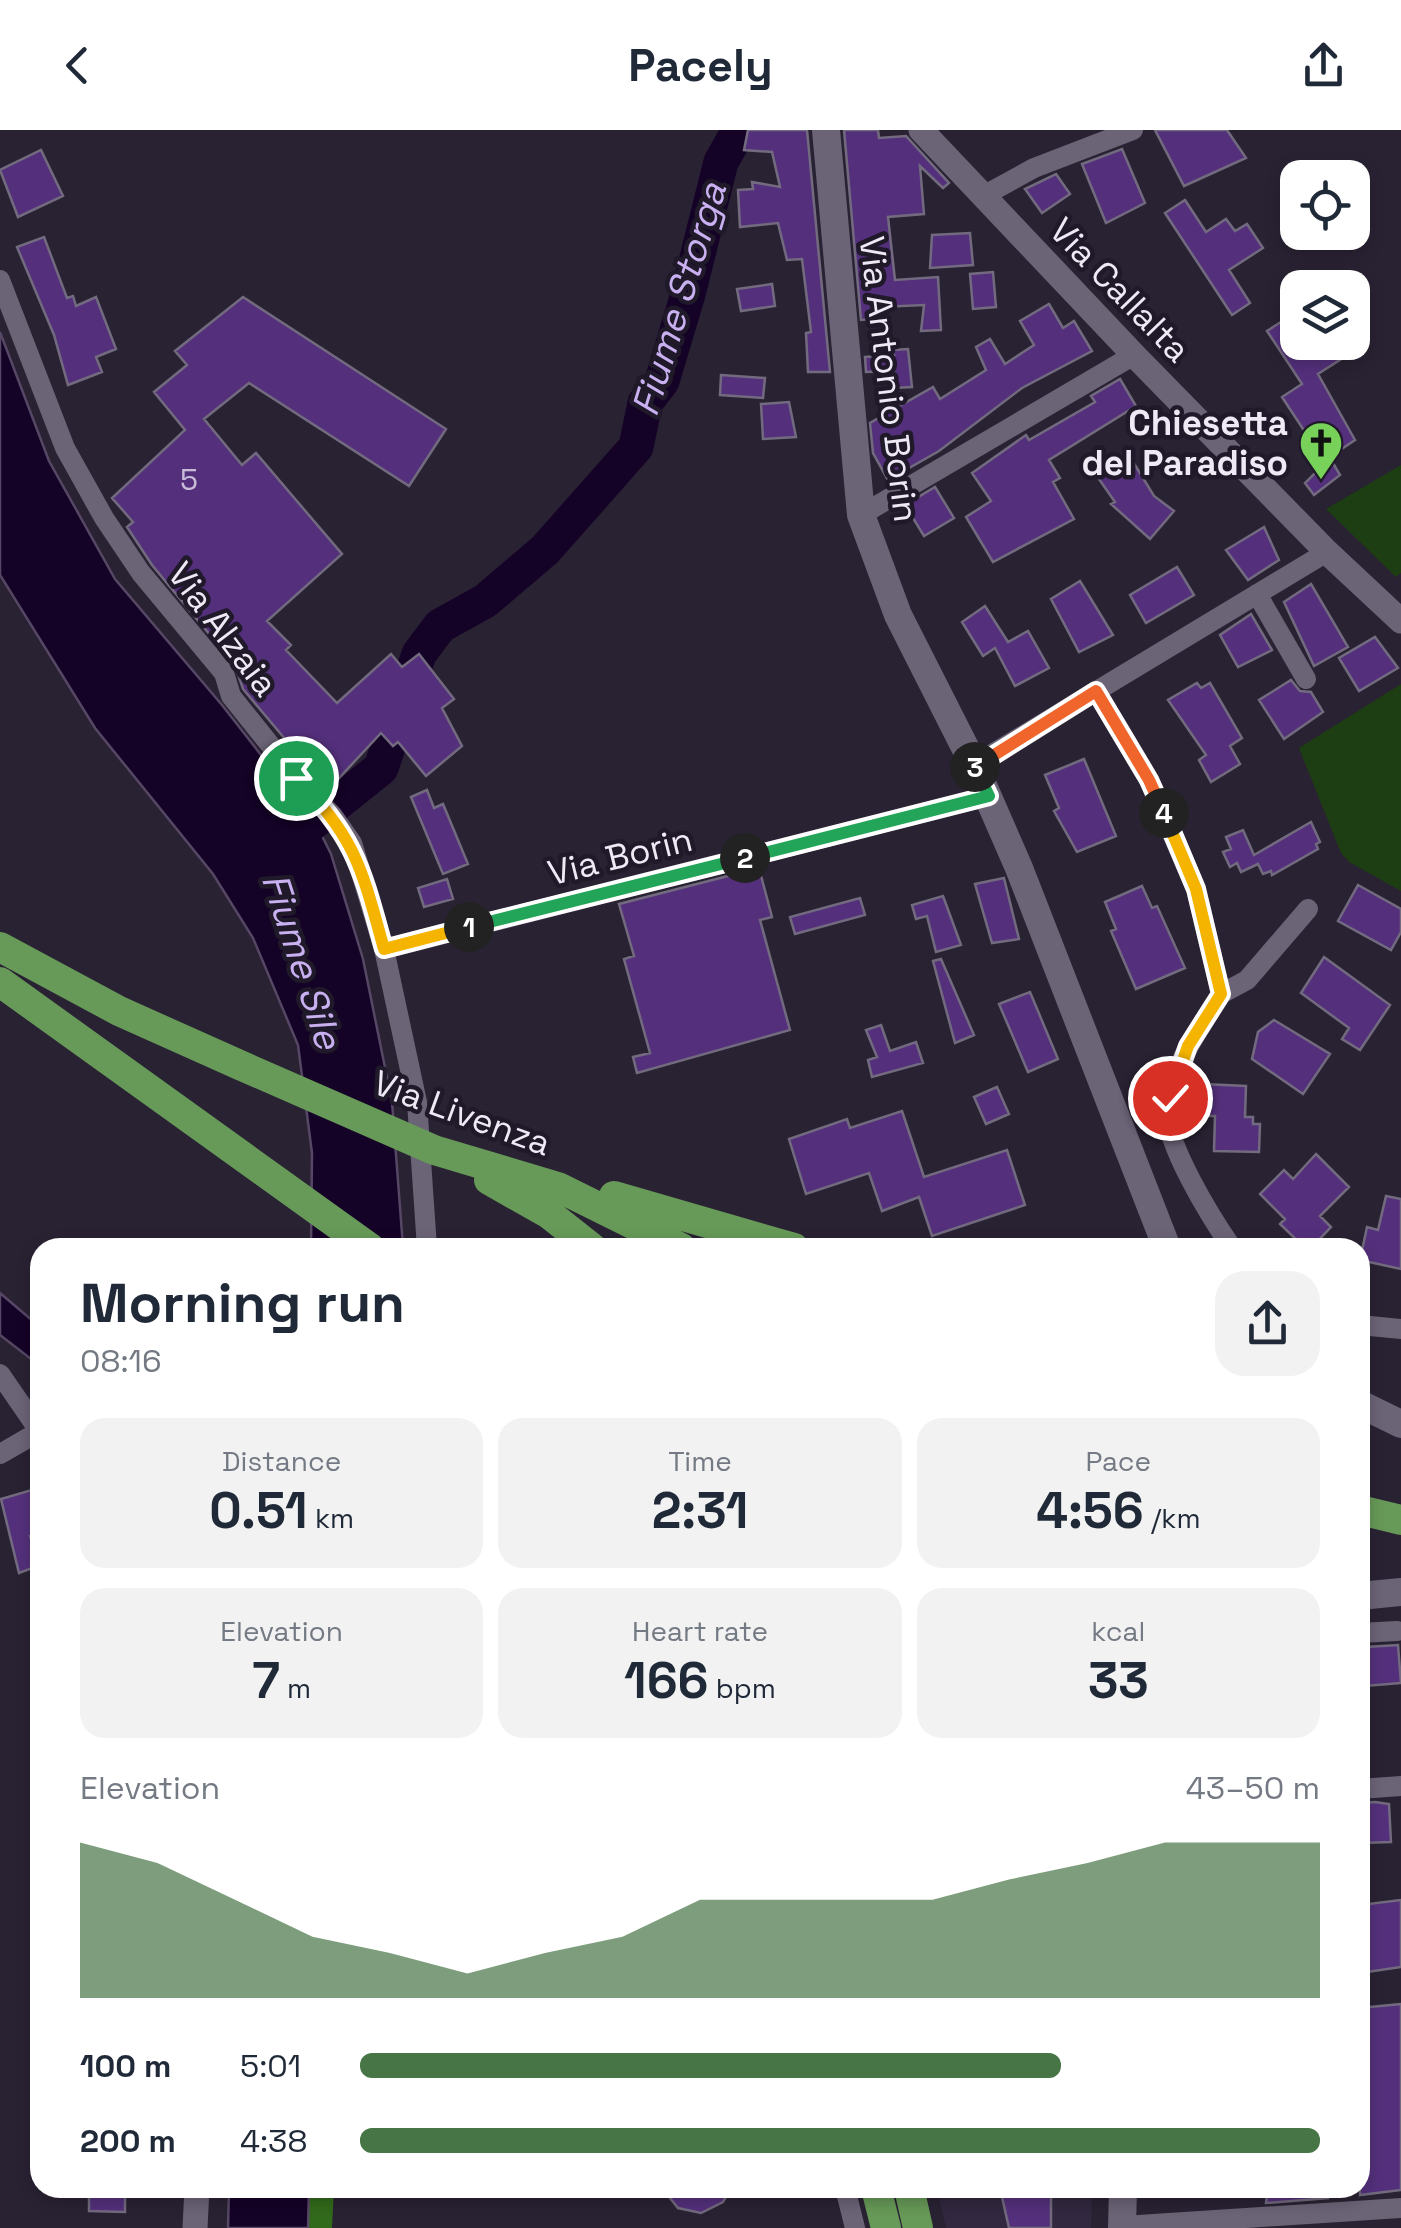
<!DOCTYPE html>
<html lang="en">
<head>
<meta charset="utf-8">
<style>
  :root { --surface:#fff; --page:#f2f2f3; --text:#1f2937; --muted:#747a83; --accent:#477546 }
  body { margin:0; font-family:"Space Grotesk",sans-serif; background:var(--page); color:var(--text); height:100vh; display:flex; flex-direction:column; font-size:38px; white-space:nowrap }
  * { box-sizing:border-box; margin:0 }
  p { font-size:32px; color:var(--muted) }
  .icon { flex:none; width:55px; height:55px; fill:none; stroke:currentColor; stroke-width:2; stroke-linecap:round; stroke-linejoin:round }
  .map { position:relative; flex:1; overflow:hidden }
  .panel { position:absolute; left:30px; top:1108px; width:1340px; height:960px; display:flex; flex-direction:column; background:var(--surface); border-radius:30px; box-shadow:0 5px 15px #0003 }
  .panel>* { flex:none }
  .tools { position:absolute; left:1280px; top:30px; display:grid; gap:20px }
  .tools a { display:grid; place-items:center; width:90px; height:90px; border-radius:20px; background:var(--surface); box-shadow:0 5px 15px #0003; font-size:50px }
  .pin { position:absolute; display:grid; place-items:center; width:85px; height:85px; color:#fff; margin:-42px; border:5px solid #fff; border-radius:50%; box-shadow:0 2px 10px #0007 }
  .km { position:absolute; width:50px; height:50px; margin:-25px; border-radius:50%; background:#222; color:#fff; font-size:28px; line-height:50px; text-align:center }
  .round { display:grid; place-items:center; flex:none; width:105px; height:105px; border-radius:30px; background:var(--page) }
  .overview { display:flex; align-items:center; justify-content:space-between; height:170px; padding:0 50px }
  h1 { font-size:55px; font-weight:600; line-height:75px }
  .stats { display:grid; grid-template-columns:repeat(3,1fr); gap:15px; height:170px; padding:10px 50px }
  .stats div { display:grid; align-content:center; border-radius:25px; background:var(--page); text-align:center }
  .stats b { font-size:50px; font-weight:600 }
  .stats small { font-size:28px; font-weight:400 }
  .stats p { font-size:28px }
  .chart { height:280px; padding:20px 50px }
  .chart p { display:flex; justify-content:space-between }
  .chart svg { width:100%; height:180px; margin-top:10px; fill:var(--accent); opacity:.7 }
  ul { padding:0 50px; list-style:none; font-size:32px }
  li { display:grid; grid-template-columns:160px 120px 1fr; align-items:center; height:75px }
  li i { height:25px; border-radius:12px; background:var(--accent) }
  header { display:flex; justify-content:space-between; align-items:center; height:130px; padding:0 50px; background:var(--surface); font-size:45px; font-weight:600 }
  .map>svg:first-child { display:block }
  .built { fill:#32283f }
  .green { fill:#1d3d12 }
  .forest { fill:#326a1b }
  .water { fill:#150227; stroke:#564765; stroke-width:2.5 }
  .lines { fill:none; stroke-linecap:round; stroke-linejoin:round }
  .river { stroke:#150227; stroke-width:35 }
  .building { fill:#54307c; stroke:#726a7e; stroke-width:2.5 }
  .minor { stroke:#6b6477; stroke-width:20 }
  .tertiary { stroke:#6b6477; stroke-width:25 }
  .secondary { stroke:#6b6477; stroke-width:28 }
  .trunk { stroke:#679958; stroke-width:30 }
  .split-1-casing { stroke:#fff; stroke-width:20 }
  .split-2-casing { stroke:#fff; stroke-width:20 }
  .split-3-casing { stroke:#fff; stroke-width:20 }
  .split-4-casing { stroke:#fff; stroke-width:20 }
  .split-5-casing { stroke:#fff; stroke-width:20 }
  .split-1 { stroke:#f5b400; stroke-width:12 }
  .split-2 { stroke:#22a559; stroke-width:12 }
  .split-3 { stroke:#22a559; stroke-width:12 }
  .split-4 { stroke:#f0652b; stroke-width:12 }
  .split-5 { stroke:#f5b400; stroke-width:12 }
  .labels { text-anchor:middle; stroke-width:9; stroke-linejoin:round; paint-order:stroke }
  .number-label { font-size:30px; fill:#c8bbd7 }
  .street-label { font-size:35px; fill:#eee9f5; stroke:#1f1929 }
  .poi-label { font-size:35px; font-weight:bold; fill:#eee9f5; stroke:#1f1929; text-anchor:end }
  .water-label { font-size:38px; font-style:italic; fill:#c9b0f0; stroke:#1f1929 }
</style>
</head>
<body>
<header><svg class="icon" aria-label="back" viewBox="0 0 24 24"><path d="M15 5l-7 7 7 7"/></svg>Pacely<svg class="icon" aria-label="share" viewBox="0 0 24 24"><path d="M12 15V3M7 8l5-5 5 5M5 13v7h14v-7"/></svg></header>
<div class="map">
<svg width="1401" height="2098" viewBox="0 0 1401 2098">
  <rect width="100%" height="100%" fill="#292233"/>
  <path class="built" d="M937 2058H1092L1091 2098H946Z"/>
  <path class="green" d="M1401 335V443L1396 447 1326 379Z
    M1401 554V761L1349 732 1341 723 1299 618Z"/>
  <path class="forest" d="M309 2058H334L332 2098H308Z"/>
  <path class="water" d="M0 202 49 331 115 449 222 575 318 698 331 724 363 829 392 972 403 1117H311L312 1023 298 915 253 808 213 744 95 598 0 445Z
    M0 1163 40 1197V1236L0 1205Z
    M229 2058H309L308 2098H228Z"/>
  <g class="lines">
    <path class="river" d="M276 722 381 638 419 524 440 496 485 471 545 420 636 317 645 273 662 251 688 164 721 32 739 0"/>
  </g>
  <path class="building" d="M748 0H807L830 242H808L806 203 811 202 802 129 787 130 778 93 740 97 738 60 753 59 752 52 780 57 772 22 744 20Z
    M844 0H878L879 8 906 6 949 53 943 58 920 36 924 84 888 87 895 150 938 147 941 200 921 201 924 175 880 177 875 189 861 190Z
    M1155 0H1227L1246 28 1184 56Z
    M1122 19 1145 73 1106 93 1082 34Z
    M41 20 63 66 18 87 0 40Z
    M1056 44 1070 64 1042 83 1025 59Z
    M1185 70 1206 102 1226 89 1235 101 1247 94 1263 118 1229 140 1250 173 1232 185 1165 83Z
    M970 103 973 135 930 138 932 105Z
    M44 107 67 168 73 166 76 176 96 167 116 219 96 227 102 242 68 255 54 205 17 117Z
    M993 142 996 177 973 179 970 144Z
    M772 154 775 176 741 181 737 159Z
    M243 167 446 299 409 356 249 253 204 289 242 335 256 323 342 424 267 491 291 515 286 520 337 573 391 524 402 537 419 524 454 569 442 578 462 616 426 646 398 612 393 616 381 603 328 660 243 559 235 535 152 435 127 397 133 392 112 368 185 300 154 262 187 235 175 221Z
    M1049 174 1063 198 1074 191 1092 221 1022 258 939 321 888 350 873 323 870 293 933 257 940 269 986 240 976 217 990 209 1005 234 1034 215 1020 191Z
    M1298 181V212H1338L1346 226 1318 244 1355 310 1337 322 1318 293 1305 302 1282 267 1302 254 1267 201Z
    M908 219 912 257 894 258V241L866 242 865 227 894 225 893 220Z
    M721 245 765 248 763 268 720 265Z
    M1120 249 1136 276 1049 330 1060 348 1053 352 1074 389 993 432 966 387 991 371 972 343 1026 305 1029 310 1095 272 1091 266Z
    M789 272 796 307 763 309 761 274Z
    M1127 322 1154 366 1174 381 1150 409 1111 374 1115 372 1094 342Z
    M1330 328 1340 345 1314 365 1305 353Z
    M935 357 954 388 924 406 905 375Z
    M1264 397 1279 430 1248 450 1226 420Z
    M1177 437 1194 465 1146 493 1130 465Z
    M1080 451 1113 505 1079 522 1051 469Z
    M1311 454 1348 517 1314 536 1284 472Z
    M985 476 1008 512 1028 501 1049 538 1015 556 995 518 983 526 962 492Z
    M1251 484 1272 520 1238 537 1220 505Z
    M1375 507 1398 538 1359 561 1339 528Z
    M1291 550 1300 561 1311 562 1323 582 1284 609 1259 570Z
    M1197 553 1201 558 1210 553 1242 608 1230 616 1240 634 1211 652 1199 630 1206 625 1168 570Z
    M1084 629 1116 706 1077 722 1054 681 1059 678 1045 645Z
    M427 660 434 678 443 674 468 734 443 744 411 667Z
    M1311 692 1320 712 1316 714 1318 719 1272 745 1271 741 1263 744 1258 734 1241 742 1237 733 1230 737 1223 722 1231 719 1226 707 1243 700 1254 725Z
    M759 738 772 787 760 790 790 900 637 943 633 927 650 923 624 829 634 826 619 774Z
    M1004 748 1019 809 992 813 975 754Z
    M447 749 453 769 424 777 418 758Z
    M1358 755 1401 779V802L1391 820 1338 791Z
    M1142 756 1152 778 1157 776 1185 838 1136 859 1111 801 1116 799 1105 772Z
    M943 766 961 815 936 822 927 786 916 789 912 775Z
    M860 768 865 785 795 804 790 787Z
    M1324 827 1390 875 1360 920 1342 909 1349 898 1301 863Z
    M941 829 974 905 955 913 933 831Z
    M1030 862 1058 929 1028 942 999 874Z
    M1274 890 1330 924 1303 964 1252 929 1258 902Z
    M881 895 890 921 916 912 923 933 872 947 868 930 877 927 866 900Z
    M1203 954 1246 956 1245 987H1253V994H1260L1259 1022 1214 1021 1215 986H1202Z
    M997 957 1009 984 986 994 974 967Z
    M902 981 924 1047 1007 1020 1025 1075 932 1106 919 1067 882 1081 869 1043 806 1064 789 1009 847 989 850 998Z
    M1316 1024 1349 1057 1320 1086 1331 1097 1311 1118H1305L1280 1094 1285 1089 1260 1064 1284 1040 1293 1049Z
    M1386 1066 1401 1069V1139L1360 1130 1367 1097 1378 1100Z
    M35 1359 40 1403 30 1406 40 1435 19 1443 1 1369Z
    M1398 1515 1401 1553 1365 1556 1366 1517Z
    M1375 1672 1389 1674 1391 1712 1360 1713V1673Z
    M1401 1770V1837L1360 1843V1775Z
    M1401 1874V2060L1360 2065V1878Z
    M89 2058H125V2082L89 2081Z
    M662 2058H731L723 2072 701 2083 678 2078Z
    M1000 2058H1051V2098H1009Z
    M1268 2058H1327L1328 2068 1266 2073Z"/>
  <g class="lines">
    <path class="minor" d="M983 66 1034 38 1133 0
      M0 150 65 318 104 388 141 443 224 543 231 566 296 647 333 686 352 713 384 819 417 972 427 1118
      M861 385 1134 225
      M1257 464 1306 549
      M1096 561 1149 650 1196 759 1221 864C1200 898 1172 936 1167 977 1163 1011 1212 1089 1232 1118
      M974 635 1327 422
      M384 819 989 666
      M1221 864 1247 850 1308 779
      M1360 1195 1401 1199
      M0 1244 40 1302
      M0 1324 40 1301
      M1360 1503 1397 1501
      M1360 1659 1401 1656
      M845 2058 855 2098
      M1123 2096 1401 2078"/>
    <path class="tertiary" d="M921 0 1134 225 1327 422 1401 491
      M195 2098 197 2058"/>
    <path class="secondary" d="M826 0 861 385 898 485 974 635 1019 738 1167 1118
      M1360 1274 1401 1294
      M1360 1466 1401 1462
      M1122 2098 1123 2058"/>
    <path class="trunk" d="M0 817 119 881 242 936 434 1020 558 1057 681 1118
      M0 852 370 1118
      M489 1050 549 1084 592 1118
      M614 1066 794 1118
      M1360 1380 1401 1390
      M876 2058 886 2098
      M909 2058 918 2098"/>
  </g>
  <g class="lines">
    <g class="split-1-casing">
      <path id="split-1" d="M296 648C356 707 362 740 384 819L469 797"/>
    </g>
    <g class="split-2-casing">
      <path id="split-2" d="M469 797 745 728"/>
    </g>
    <g class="split-3-casing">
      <path id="split-3" d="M745 728 989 666 975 637"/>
    </g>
    <g class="split-4-casing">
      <path id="split-4" d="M975 637 1096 561 1149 650 1164 683"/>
    </g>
    <g class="split-5-casing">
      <path id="split-5" d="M1164 683 1196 759 1221 864 1188 916 1170 968"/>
    </g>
    <use href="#split-1" class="split-1"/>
    <use href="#split-2" class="split-2"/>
    <use href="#split-3" class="split-3"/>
    <use href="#split-4" class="split-4"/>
    <use href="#split-5" class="split-5"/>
  </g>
  <defs>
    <g id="church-pin" transform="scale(2.25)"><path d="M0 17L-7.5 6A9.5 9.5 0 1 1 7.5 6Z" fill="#78d158" stroke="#1f1929"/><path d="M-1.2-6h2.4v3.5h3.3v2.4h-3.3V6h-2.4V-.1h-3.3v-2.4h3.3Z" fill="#111"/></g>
  </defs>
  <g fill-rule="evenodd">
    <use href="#church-pin" x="1321" y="313"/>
  </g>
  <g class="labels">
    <g class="number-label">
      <text x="189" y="360">5</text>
    </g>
    <g class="street-label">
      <text transform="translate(1120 160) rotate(46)" y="12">Via Callalta</text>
      <text transform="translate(889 249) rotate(83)" y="12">Via Antonio Borin</text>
      <text transform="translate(223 499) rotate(53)" y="12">Via Alzaia</text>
      <text transform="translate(620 726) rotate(-14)" y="12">Via Borin</text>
      <text transform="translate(462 983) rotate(20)" y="12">Via Livenza</text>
    </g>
    <g class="poi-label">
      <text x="1288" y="305">Chiesetta<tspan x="1288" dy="40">del Paradiso</tspan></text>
    </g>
    <g class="water-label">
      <text transform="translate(679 169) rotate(-73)" y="13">Fiume Storga</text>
      <text transform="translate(302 831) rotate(72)" y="13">Fiume Sile</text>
    </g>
  </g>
</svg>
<div class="tools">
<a><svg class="icon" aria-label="locate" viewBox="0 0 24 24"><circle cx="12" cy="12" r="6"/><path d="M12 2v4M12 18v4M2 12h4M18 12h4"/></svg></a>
<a><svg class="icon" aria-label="layers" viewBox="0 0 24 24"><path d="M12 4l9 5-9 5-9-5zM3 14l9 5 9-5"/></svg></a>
</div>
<div class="pin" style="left:296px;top:648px;background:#1e9e55"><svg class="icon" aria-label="arrive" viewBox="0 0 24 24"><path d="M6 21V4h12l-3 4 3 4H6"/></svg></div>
<div class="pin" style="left:1170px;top:968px;background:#d93025"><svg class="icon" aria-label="check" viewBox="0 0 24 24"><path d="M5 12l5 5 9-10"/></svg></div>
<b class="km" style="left:469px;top:797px">1</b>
<b class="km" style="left:745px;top:728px">2</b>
<b class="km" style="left:975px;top:637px">3</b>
<b class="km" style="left:1164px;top:683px">4</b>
<section class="panel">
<div class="overview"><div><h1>Morning run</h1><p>08:16</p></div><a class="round"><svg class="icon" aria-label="share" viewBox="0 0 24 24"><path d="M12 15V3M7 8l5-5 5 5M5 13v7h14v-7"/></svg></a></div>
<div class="stats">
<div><p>Distance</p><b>0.51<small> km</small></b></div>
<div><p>Time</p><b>2:31</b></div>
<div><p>Pace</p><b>4:56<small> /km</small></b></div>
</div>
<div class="stats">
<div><p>Elevation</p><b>7<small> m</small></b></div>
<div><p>Heart rate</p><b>166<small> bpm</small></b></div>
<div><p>kcal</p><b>33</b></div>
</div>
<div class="chart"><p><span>Elevation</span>43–50 m</p>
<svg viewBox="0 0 160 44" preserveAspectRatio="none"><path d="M0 44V6L10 11L20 20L30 29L40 33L50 38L60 33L70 29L80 20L90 20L100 20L110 20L120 15L130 11L140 6L150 6L160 6V44z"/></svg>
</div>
<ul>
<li><b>100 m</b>5:01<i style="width:73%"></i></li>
<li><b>200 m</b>4:38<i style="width:100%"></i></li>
</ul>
</section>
</div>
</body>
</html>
